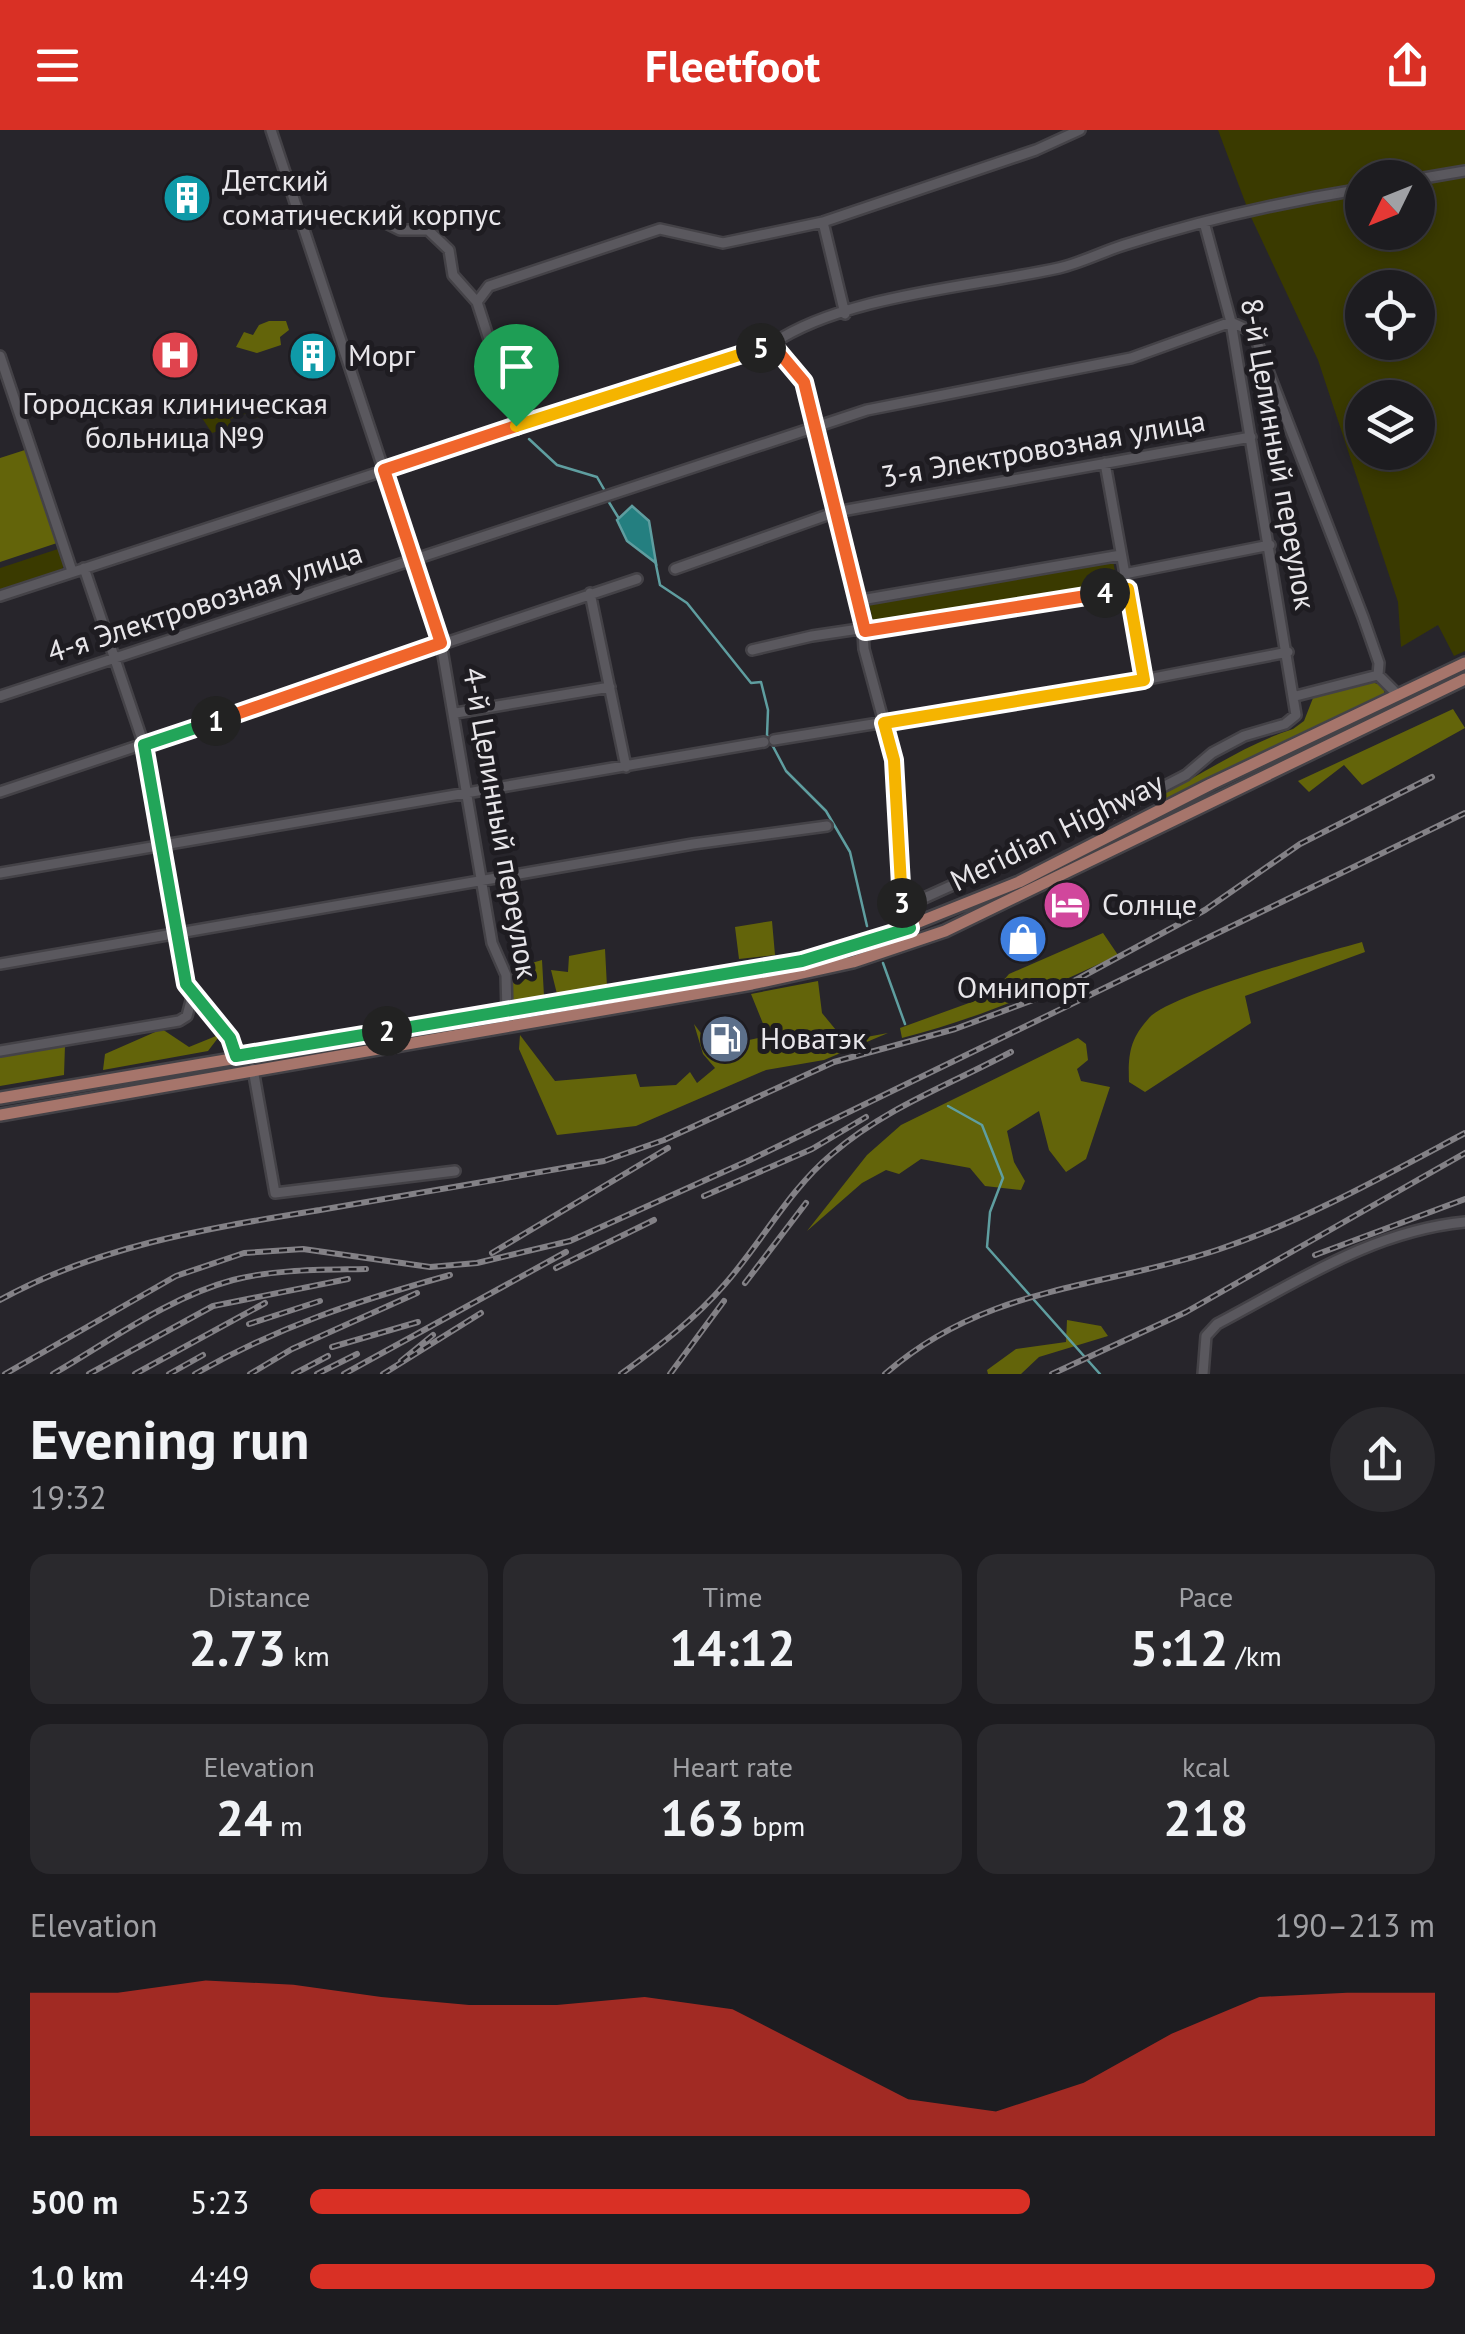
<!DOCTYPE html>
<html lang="en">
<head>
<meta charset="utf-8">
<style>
  :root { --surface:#1d1c20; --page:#2a292d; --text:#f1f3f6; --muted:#a0a1a5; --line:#3b3a3e; --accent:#d93025 }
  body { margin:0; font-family:"PT Sans",sans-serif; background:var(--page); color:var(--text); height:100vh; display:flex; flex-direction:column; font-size:38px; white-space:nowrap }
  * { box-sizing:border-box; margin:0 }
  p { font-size:32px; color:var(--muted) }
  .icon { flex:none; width:55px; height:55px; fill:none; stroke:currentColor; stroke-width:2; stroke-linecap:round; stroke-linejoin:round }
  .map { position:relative; height:1244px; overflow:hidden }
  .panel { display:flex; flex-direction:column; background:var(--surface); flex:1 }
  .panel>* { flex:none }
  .needle { width:65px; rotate:227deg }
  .tools { position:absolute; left:1345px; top:30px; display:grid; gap:20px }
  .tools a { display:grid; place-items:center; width:90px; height:90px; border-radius:50%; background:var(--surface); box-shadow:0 5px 15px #0003,0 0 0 2px var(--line); font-size:50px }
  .pin { position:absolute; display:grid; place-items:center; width:85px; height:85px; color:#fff; margin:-102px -42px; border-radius:50% 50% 50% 0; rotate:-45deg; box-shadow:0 0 10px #0007 }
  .pin .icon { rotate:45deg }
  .km { position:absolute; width:50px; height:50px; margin:-25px; border-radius:50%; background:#222; color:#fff; font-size:28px; line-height:50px; text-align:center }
  .round { display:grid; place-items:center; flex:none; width:105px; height:105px; border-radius:52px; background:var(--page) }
  .head { display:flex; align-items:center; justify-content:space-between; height:170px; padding:0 30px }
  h1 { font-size:55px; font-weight:800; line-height:75px }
  .stats { display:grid; grid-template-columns:repeat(3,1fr); gap:15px; height:170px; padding:10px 30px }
  .stats div { display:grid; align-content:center; border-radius:20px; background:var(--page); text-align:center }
  .stats b { font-size:50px; font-weight:800 }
  .stats small { font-size:28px; font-weight:400 }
  .stats p { font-size:28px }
  .chart { height:280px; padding:20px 30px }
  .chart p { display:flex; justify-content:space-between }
  .chart svg { width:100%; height:180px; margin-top:10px; fill:var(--accent); opacity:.7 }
  ul { padding:0 30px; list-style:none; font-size:32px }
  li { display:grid; grid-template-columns:160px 120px 1fr; align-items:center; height:75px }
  li i { height:25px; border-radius:12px; background:var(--accent) }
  header { display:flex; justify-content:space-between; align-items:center; height:130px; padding:0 30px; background:var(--accent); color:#fff; font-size:45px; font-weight:800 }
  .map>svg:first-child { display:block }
  .green { fill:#3a3a00; fill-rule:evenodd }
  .forest { fill:#63640a }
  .water { fill:#247f80; stroke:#5f9ea0; stroke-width:2.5 }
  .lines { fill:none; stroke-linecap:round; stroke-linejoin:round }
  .stream { stroke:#5f9ea0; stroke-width:2.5 }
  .minor-casing { stroke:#444247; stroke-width:14 }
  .major-casing { stroke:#444247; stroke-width:16 }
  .minor { stroke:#5a585e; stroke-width:9 }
  .major { stroke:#a6756b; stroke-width:11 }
  .rail-casing { stroke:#838186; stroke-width:6 }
  .rail { stroke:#1e1c21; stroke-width:2.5; stroke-dasharray:8; stroke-linecap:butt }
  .split-1-casing { stroke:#fff; stroke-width:20 }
  .split-2-casing { stroke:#fff; stroke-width:20 }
  .split-3-casing { stroke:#fff; stroke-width:20 }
  .split-4-casing { stroke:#fff; stroke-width:20 }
  .split-5-casing { stroke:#fff; stroke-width:20 }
  .split-6-casing { stroke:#fff; stroke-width:20 }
  .split-1 { stroke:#f0652b; stroke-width:12 }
  .split-2 { stroke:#22a559; stroke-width:12 }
  .split-3 { stroke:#22a559; stroke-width:12 }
  .split-4 { stroke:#f5b400; stroke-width:12 }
  .split-5 { stroke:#f0652b; stroke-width:12 }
  .split-6 { stroke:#f5b400; stroke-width:12 }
  .labels { text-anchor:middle; stroke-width:10; stroke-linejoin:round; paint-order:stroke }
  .poi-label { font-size:30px; fill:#e8e6ea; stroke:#1e1c21; text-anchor:start }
  .street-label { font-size:30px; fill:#e8e6ea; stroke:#1e1c21 }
</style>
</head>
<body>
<header><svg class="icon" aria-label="menu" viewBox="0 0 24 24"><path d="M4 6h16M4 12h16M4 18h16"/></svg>Fleetfoot<svg class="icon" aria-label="share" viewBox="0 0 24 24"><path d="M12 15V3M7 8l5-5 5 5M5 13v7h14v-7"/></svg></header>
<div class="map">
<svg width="1465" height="1244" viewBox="0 0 1465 1244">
  <rect width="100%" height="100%" fill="#27252b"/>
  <path class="green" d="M1218 0H1465V521L1454 526 1438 495 1401 517 1398 472 1318 230 1250 85ZM1362 48H1418V102H1362ZM1362 158H1418V212H1362ZM1362 268H1418V322H1362Z
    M226 264 240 274 264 264 268 283 254 289 248 283 230 289 232 297 212 303 200 285 181 286 183 279Z
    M61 418 65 430 62 440 0 461V438Z
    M1113 431 1118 457 874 496 869 472Z"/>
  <path class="forest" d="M269 191H286L289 200 280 207 281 215 257 223 236 217 244 202 253 205 259 195Z
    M28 319 57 413 0 432V328Z
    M1371 552 1385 556 1384 566 1163 672 1159 666C1205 643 1244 615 1293 599L1304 591 1313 568Z
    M1453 579 1465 598 1362 655 1344 635 1309 662 1298 651Z
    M772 791 775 825 739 829 735 797Z
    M1103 803 1118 825C1047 859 979 888 902 908L900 898 991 865 1009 844Z
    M1362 812 1365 822 1245 866 1251 893 1145 962 1129 952C1128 924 1130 909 1149 888 1170 864 1324 823 1362 812Z
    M605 819 607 857 558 868 551 840 568 842 569 826Z
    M542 830 544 866 513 871 511 839Z
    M818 851 822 883 845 911 888 903 824 930 766 940 636 996 557 1005 519 919 520 905 555 951 636 944 640 957 676 955 690 942 697 953 715 938 703 924 694 894 712 918 768 906 751 864Z
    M162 899 189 917 221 904 208 921 103 940 105 924Z
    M1078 908 1086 914 1088 930 1077 939 1081 951 1110 957 1086 1029 1066 1042 1049 1020 1039 981 1007 1001 1014 1032 1025 1051 1021 1060 985 1056 970 1038 921 1029 899 1044 886 1040 862 1053 807 1101 867 1025 901 995Z
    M65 915 64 945 0 956V926Z
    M1067 1190 1101 1196 1108 1206 1039 1227 1021 1244H988L987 1240 1016 1219 1066 1212Z"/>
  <path class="water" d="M632 376 649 391 656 433 627 411 617 390Z"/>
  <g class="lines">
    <path class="stream" d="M529 309 557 335 597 347 605 361
      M607 369 618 387
      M655 430 660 455 687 473 751 553 761 552 768 580 767 605 786 641 826 681 850 722 867 796
      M883 833 905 894
      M948 976 982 995 1003 1048 990 1082 987 1117 1100 1244"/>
    <g class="minor-casing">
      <path id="minor" d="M271 0 441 513 492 813 506 845 507 882
        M1418 49 1465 41
        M823 92 845 184
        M386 93 400 100H428L449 120 453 145 477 172 517 296
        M477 172 489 156 660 99 723 113 823 92 1036 20 1080 0
        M772 214 804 252 861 470 864 519 894 630 902 778 910 799
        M0 226 72 441
        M1105 333 1144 550
        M84 438 144 615 186 854 230 908 236 926
        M675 439 836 382 1251 307
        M1124 444 1270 415
        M590 463 626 637
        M0 466 772 214C844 165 973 157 1059 138 1081 133 1102 122 1124 115 1202 90 1282 72 1362 59
        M861 470 1121 425
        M752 520 812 506 1128 459
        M0 566 867 280 1131 228 1231 192 1253 202 1363 487 1379 533 1378 545
        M1296 566 1378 545 1398 565
        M456 583 610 557
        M774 610 1138 551 1288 522
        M0 662 637 449
        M1101 689 1186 645 1212 623 1244 606 1285 594 1296 585 1231 192 1204 92
        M0 743 764 612
        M902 778 1019 725
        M0 834 693 714 827 696
        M0 921 179 891 187 886 193 863
        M253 939 275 1063 455 1041
        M1203 1244 1206 1206 1217 1194C1297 1152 1372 1101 1465 1092"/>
    </g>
    <g class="major-casing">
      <path id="major" d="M0 968 617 864 802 831 864 814 1019 752 1211 654 1465 533
        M0 985 752 854 853 832 945 801 1465 549"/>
    </g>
    <use href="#minor" class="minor"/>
    <use href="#major" class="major"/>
    <g class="rail-casing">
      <path id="rail" d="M704 1066 812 1019 866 987
        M492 1123 668 1018
        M1315 1125 1465 1069
        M556 1138 654 1090
        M745 1153 806 1073
        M0 1170C99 1115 210 1098 320 1080 415 1064 510 1048 604 1031L664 1010 834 932 955 899 1052 863 1205 780 1300 714 1432 647
        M249 1194 320 1171
        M332 1217 418 1192
        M401 1231 433 1205
        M5 1244 176 1146 244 1123 303 1119 430 1137 477 1133 570 1111 750 1030 1465 683
        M53 1244C110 1211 169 1167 233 1150 276 1139 322 1140 366 1139
        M89 1244 213 1176 348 1149
        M135 1244 265 1173
        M169 1244 203 1225
        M195 1244C279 1196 357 1171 450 1145
        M250 1244 292 1219 417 1163
        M294 1244 328 1226
        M317 1244 357 1224
        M344 1244 566 1122
        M383 1244 481 1183
        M621 1244C658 1217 695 1189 725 1154 762 1112 789 1060 832 1024 885 978 951 954 1011 922
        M670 1244 724 1171
        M885 1244C985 1156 1098 1159 1217 1120 1302 1092 1386 1045 1465 1003
        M1052 1244 1186 1182 1465 1023"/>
    </g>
    <use href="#rail" class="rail"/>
  </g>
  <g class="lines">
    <g class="split-1-casing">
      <path id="split-1" d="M216 591 441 513 384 340 516 296"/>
    </g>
    <g class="split-2-casing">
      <path id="split-2" d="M216 591 144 615 186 854 230 908 236 926 387 901"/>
    </g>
    <g class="split-3-casing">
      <path id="split-3" d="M387 901 802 831 910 798 902 773"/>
    </g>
    <g class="split-4-casing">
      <path id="split-4" d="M902 773 894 630 884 593 1144 550 1128 459 1105 463"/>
    </g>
    <g class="split-5-casing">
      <path id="split-5" d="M761 218 772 214 804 252 865 501 1105 463"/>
    </g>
    <g class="split-6-casing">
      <path id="split-6" d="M516 296 761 218"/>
    </g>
    <use href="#split-1" class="split-1"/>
    <use href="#split-2" class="split-2"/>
    <use href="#split-3" class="split-3"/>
    <use href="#split-4" class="split-4"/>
    <use href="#split-5" class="split-5"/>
    <use href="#split-6" class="split-6"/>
  </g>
  <defs>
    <g id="building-disc" transform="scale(2.5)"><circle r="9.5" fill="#0f9aa8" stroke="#1e1c21"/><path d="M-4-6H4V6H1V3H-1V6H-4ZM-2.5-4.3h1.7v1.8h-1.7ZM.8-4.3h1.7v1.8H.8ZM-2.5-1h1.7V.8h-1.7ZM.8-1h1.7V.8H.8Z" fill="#fff"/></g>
    <g id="hospital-disc" transform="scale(2.5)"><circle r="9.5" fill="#e0444e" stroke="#1e1c21"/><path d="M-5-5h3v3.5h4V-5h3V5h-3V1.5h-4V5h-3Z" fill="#fff"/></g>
    <g id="hotel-disc" transform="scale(2.5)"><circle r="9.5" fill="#d1479c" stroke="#1e1c21"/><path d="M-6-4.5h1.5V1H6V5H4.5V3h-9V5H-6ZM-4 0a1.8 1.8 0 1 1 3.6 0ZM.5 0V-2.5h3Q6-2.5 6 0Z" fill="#fff"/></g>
    <g id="shop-disc" transform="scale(2.5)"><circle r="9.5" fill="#3f7fe0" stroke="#1e1c21"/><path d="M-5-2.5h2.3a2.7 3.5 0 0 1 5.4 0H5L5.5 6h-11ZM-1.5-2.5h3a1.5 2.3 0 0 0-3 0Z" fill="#fff"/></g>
    <g id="fuel-disc" transform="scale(2.5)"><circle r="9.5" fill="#5c6f8a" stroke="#1e1c21"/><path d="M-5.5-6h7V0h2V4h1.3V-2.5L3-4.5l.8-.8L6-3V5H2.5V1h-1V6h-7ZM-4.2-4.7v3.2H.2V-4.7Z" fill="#fff"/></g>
  </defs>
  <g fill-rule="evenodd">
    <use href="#building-disc" x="187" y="68"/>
    <use href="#hospital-disc" x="175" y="225"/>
    <use href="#building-disc" x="313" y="226"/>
    <use href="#hotel-disc" x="1067" y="775"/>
    <use href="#shop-disc" x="1023" y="809"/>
    <use href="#fuel-disc" x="725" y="909"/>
  </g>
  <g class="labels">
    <g class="poi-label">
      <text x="222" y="61">Детский<tspan x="222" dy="34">соматический корпус</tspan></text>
      <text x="348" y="236">Морг</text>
      <text x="175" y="284" text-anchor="middle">Городская клиническая<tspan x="175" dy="34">больница №9</tspan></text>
      <text x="1102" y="785">Солнце</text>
      <text x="1023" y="868" text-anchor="middle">Омнипорт</text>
      <text x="760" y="919">Новатэк</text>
    </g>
    <g class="street-label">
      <text transform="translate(1043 319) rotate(-10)" y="10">3-я Электровозная улица</text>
      <text transform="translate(1278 324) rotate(80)" y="10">8-й Целинный переулок</text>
      <text transform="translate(205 473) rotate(-18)" y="10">4-я Электровозная улица</text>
      <text transform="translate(500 693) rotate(80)" y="10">4-й Целинный переулок</text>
      <text transform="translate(1057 702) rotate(-26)" y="10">Meridian Highway</text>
    </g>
  </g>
</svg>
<div class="tools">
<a><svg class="needle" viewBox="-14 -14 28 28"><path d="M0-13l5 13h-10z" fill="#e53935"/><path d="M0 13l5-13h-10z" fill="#a0a1a5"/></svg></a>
<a><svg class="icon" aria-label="locate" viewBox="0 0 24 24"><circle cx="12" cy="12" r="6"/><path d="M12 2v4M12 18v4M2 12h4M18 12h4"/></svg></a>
<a><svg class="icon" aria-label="layers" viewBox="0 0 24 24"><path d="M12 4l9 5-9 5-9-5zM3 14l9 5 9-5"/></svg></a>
</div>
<div class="pin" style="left:516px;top:296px;background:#1e9e55"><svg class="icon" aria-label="arrive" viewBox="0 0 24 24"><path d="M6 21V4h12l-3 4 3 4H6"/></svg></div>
<b class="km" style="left:216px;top:591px">1</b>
<b class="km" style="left:387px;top:901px">2</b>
<b class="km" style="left:902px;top:773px">3</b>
<b class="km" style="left:1105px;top:463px">4</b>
<b class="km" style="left:761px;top:218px">5</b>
</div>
<section class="panel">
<div class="head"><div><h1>Evening run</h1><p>19:32</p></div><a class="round"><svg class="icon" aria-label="share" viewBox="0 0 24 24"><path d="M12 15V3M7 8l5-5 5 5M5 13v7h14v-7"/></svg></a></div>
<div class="stats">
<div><p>Distance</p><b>2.73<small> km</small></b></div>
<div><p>Time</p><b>14:12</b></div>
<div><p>Pace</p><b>5:12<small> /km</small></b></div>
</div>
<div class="stats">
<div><p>Elevation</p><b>24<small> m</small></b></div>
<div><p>Heart rate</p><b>163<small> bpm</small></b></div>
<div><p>kcal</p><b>218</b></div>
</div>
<div class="chart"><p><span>Elevation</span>190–213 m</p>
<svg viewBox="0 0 160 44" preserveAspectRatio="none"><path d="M0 44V9L10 9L20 6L30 7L40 10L50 12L60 12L70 10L80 13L90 24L100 35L110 38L120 31L130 19L140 10L150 9L160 9V44z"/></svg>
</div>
<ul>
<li><b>500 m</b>5:23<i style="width:64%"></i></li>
<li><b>1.0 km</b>4:49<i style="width:100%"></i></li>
</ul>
</section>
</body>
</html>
